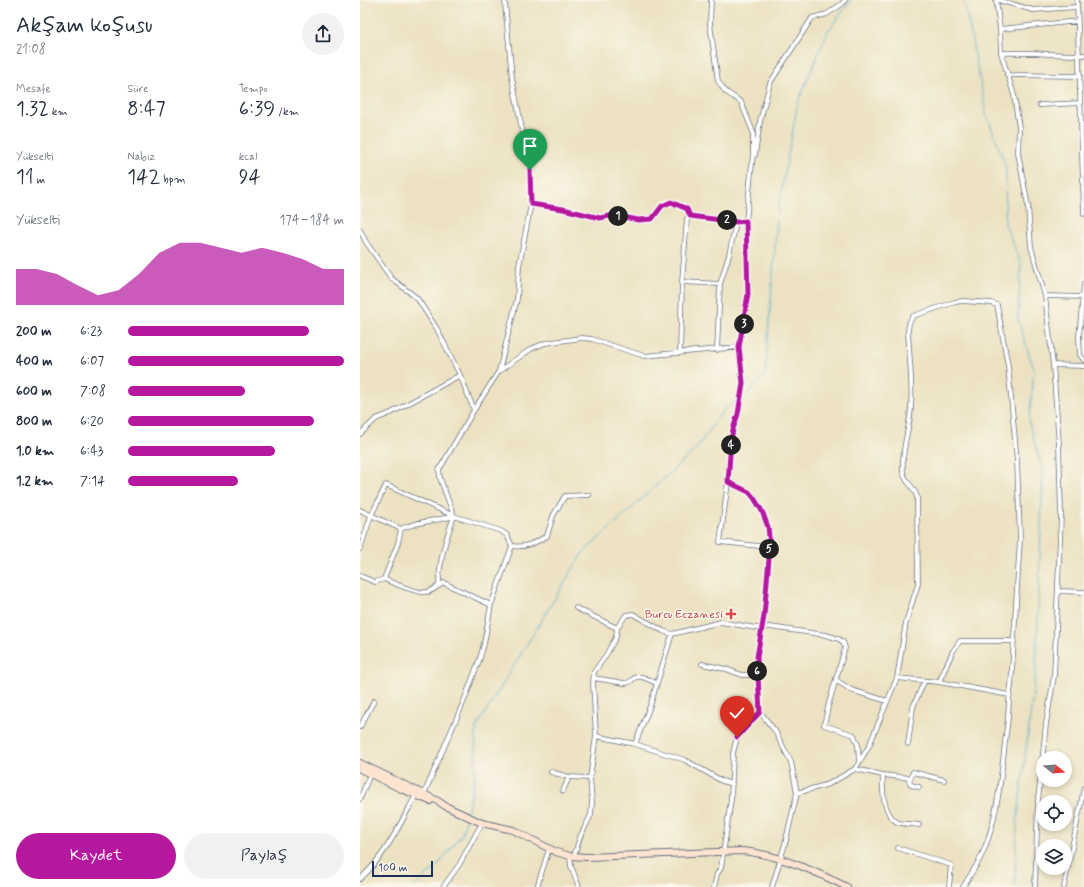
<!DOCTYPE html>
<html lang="tr">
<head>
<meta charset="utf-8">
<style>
  :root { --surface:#fff; --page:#f2f2f3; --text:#1f2937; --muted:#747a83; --accent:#b5179e }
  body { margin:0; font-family:Mynerve,sans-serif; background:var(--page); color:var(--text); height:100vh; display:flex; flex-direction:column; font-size:15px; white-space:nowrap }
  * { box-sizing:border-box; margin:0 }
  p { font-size:13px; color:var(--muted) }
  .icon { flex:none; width:22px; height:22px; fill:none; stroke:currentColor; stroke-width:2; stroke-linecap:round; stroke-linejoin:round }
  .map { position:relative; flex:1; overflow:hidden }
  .panel { display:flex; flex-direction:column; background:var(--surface); width:360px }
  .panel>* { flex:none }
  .needle { width:26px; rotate:107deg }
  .controls { position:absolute; left:676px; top:751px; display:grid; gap:8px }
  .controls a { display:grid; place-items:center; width:36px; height:36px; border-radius:50%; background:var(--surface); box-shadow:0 2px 6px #0003; font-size:20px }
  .scale { position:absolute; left:12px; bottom:10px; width:61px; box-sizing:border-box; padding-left:4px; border:2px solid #1b2f5e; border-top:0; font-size:11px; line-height:14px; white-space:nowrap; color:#1b2f5e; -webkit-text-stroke:3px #fbf7ec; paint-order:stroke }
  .pin { position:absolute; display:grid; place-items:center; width:34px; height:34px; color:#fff; margin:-41px -17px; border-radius:50% 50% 50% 0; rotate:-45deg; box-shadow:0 0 4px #0007 }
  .pin .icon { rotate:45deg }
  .km { position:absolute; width:20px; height:20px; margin:-10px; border-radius:50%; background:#222; color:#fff; font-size:11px; line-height:20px; text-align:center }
  .round { display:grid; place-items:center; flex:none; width:42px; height:42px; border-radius:21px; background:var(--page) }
  .head { display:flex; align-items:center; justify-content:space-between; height:68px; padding:0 16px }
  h1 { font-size:22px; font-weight:600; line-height:30px }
  .metrics { display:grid; grid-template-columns:repeat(3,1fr); gap:6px; height:68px; padding:4px 16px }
  .metrics div { display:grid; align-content:center }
  .metrics b { font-size:20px; font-weight:600 }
  .metrics small { font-size:11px; font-weight:400 }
  .metrics p { font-size:11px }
  .chart { height:112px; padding:8px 16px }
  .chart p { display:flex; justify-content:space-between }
  .chart svg { width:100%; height:72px; margin-top:4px; fill:var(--accent); opacity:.7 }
  .cta { display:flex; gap:8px; margin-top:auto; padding:8px 16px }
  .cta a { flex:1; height:46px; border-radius:24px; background:var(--accent); color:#fff; font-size:16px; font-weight:600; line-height:46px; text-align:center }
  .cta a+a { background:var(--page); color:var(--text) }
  ul { padding:0 16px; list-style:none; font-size:13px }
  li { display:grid; grid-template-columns:64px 48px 1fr; align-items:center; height:30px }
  li i { height:10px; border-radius:5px; background:var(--accent) }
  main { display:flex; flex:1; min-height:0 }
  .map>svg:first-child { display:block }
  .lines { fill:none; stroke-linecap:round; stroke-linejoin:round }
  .stream { stroke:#4eaecd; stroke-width:1 }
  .street-casing { stroke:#646e81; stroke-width:5.5 }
  .secondary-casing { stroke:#646e81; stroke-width:8 }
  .street { stroke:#fff; stroke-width:4 }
  .secondary { stroke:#fde4d0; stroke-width:6 }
  .route-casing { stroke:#fff; stroke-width:8 }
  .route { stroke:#b5179e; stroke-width:5 }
  .health-dot { fill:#e0444e; stroke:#fbf7ec; stroke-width:1.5 }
  .labels { text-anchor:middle; stroke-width:3; stroke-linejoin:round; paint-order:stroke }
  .health-label { font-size:12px; fill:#be3a42; stroke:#fbf7ec; text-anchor:end }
</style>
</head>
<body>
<main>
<section class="panel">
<div class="head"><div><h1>Akşam koşusu</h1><p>21:08</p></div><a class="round"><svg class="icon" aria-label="share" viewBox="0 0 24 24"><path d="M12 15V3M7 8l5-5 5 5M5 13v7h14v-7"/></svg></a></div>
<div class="metrics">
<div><p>Mesafe</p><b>1.32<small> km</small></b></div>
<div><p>Süre</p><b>8:47</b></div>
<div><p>Tempo</p><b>6:39<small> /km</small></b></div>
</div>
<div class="metrics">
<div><p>Yükselti</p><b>11<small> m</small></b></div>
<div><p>Nabız</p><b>142<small> bpm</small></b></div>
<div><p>kcal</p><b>94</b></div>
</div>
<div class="chart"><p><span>Yükselti</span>174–184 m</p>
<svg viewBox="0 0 160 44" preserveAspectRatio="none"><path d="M0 44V22L10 22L20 25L30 32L40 38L50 35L60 25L70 12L80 6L90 6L100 9L110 12L120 9L130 12L140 16L150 22L160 22V44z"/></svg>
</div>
<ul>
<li><b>200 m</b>6:23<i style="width:84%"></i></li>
<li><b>400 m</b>6:07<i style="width:100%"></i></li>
<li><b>600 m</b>7:08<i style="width:54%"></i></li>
<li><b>800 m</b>6:20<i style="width:86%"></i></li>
<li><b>1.0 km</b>6:43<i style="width:68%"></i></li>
<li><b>1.2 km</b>7:14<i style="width:51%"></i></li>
</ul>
<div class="cta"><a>Kaydet</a><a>Paylaş</a></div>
</section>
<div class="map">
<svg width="724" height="887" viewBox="0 0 724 887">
  <rect width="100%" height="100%" fill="#fbf7ec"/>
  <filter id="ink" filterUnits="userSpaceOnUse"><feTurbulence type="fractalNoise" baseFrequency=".025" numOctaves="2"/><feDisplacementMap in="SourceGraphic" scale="8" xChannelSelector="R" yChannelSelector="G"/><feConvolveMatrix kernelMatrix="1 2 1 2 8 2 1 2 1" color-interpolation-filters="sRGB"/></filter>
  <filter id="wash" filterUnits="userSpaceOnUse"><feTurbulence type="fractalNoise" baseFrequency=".012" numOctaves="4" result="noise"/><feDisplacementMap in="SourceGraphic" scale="16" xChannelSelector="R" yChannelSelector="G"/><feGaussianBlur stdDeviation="0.9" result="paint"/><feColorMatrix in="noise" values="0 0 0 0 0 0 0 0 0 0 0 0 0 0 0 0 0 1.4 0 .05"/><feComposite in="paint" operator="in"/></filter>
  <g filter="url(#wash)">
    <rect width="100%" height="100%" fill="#ece2c1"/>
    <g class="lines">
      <path class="stream" d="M603 0 606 9 626 113 646 167 645 223 661 264 658 320 674 370 669 422 683 472 676 669 657 823 655 887
        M382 397 389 392 405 375 418 209 438 102 468 31 491 0
        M107 813 115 778 116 728 222 554 336 449 364 410 378 400
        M54 887 78 865 102 834 106 819"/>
    </g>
  </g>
  <g filter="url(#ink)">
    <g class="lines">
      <g class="street-casing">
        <path id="street" d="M351 0 350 24 358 81 365 91 381 102 393 132V154L386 221 388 294 379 347 383 383 378 414 373 429 371 441 368 482 360 542 410 547
          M636 0 640 29 641 53 654 95 659 128 658 153 668 206 671 247 685 296 693 365 699 444 701 515 694 676 686 724 678 801 675 887
          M638 0 673 10 717 7
          M717 0 724 214
          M640 29 718 21
          M641 53C669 52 696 55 724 55
          M647 75 720 76
          M680 105 721 103
          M395 155 400 121 410 83 452 18 467 14 482 4 485 0
          M171 204 203 209 240 218 254 215 278 220 292 219 302 206 311 202 327 209 330 216
          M0 230 6 242 31 278 57 298 77 329 100 375 114 410
          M322 282 360 284
          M724 283 719 337 720 355 724 360
          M685 296 724 297
          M357 350 360 284 369 255 376 222
          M320 353 322 282 327 219 330 216 376 222 386 221
          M693 365 724 366
          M139 371 157 299 159 266 171 204 170 170 152 78 145 3
          M0 434 16 419 31 413 100 375
          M368 482 389 492 394 497 402 511 408 527 410 547 404 616 397 657 400 712 415 731 431 762 437 793 425 844 412 887
          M0 510 41 529
          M41 529 38 543 24 579C33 583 58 594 67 592 74 591 77 585 84 583L131 605
          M41 529C57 521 77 521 94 516
          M152 546C165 548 175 543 187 536L193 516 205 496 229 495
          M0 549 11 516 26 485 94 516 141 531 147 535 152 546 131 605 124 644 120 658 104 701 64 794
          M0 576 15 582 24 579
          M79 585C79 560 86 539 94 516L80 478 79 470 114 410 139 371 171 349 185 343 222 338 232 339 284 356 379 347
          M698 591 724 592
          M216 608 257 628
          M342 664 366 669 382 675H397
          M234 678 264 683C269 683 270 682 273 679 279 673 289 680 296 683
          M537 678 579 682 649 695
          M476 680 491 690 527 701
          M579 682 593 651 600 641H653
          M0 727 14 701
          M236 736 275 744 325 760 362 781 372 784
          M275 744 290 706 312 634
          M548 744 553 707 564 682
          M495 769 523 775 550 778
          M191 772 209 777 230 778
          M523 775C522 789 523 814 537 822 544 825 552 823 559 825
          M559 787 551 785 549 781 553 772 584 780
          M203 791 209 777
          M437 793 469 784 495 769 509 746 537 678 546 622 558 584 557 497C555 487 544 482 543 471 541 449 550 428 551 407 553 382 549 356 548 331L549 323 553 316 595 302 603 301 631 303 637 305 648 366 657 461 660 538 651 687C648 700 649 713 647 726 642 765 639 814 624 850 619 863 610 875 603 887
          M0 799 10 774
          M538 848 591 865 589 887
          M210 856 211 866 219 887
          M214 856 220 837 231 815 232 802 230 778 236 736 233 682 234 672 246 655 256 637 257 628 266 615 273 614 303 631 312 634 361 622 396 628 410 627 466 635 479 639 483 642 485 648 469 703 464 725 494 735 498 745 499 763
          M0 879C25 857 40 824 56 795
          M83 887 99 865 122 823
          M177 887 189 849
          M354 887 357 874 361 868 371 799 373 753 377 737 400 712
          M704 887 724 788"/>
      </g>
      <g class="secondary-casing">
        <path id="secondary" d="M0 763 78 801 85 806 122 823 153 830 196 852 210 856 227 857 383 851C420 855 454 871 487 887
          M0 769 39 788 70 801"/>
      </g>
      <use href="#street" class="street"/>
      <use href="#secondary" class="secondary"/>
    </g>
  </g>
  <g class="lines" filter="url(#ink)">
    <g class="route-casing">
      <path id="route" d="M170 170 171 204 203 209 240 218 254 215 278 220 292 219 302 206 311 202 327 209 330 216 376 222 386 221 388 294 379 347 383 383 378 414 373 429 371 441 368 482 389 492 394 498 402 511 408 527 410 547 404 616 397 657 400 712 377 737"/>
    </g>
    <use href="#route" class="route"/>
  </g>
  <path class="health-dot" d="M369 608h4v4h4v4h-4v4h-4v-4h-4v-4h4z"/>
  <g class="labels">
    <g class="health-label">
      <text x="363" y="618">Burcu Eczanesi</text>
    </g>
  </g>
</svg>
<div class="controls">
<a><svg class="needle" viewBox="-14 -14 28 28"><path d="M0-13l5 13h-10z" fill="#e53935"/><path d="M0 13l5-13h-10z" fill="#747a83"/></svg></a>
<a><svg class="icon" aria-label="locate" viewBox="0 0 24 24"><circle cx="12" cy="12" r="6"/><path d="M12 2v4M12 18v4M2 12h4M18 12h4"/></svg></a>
<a><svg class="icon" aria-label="layers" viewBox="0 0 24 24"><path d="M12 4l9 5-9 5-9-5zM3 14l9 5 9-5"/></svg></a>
</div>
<div class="scale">100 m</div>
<div class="pin" style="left:170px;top:170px;background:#1e9e55"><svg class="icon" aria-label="arrive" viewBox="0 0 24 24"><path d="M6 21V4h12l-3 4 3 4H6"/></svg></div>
<div class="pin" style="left:377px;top:737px;background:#d93025"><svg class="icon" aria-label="check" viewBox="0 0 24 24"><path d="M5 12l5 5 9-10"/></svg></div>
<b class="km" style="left:258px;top:216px">1</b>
<b class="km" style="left:367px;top:220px">2</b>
<b class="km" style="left:384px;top:324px">3</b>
<b class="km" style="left:371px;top:445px">4</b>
<b class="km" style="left:409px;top:549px">5</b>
<b class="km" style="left:397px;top:671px">6</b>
</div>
</main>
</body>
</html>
